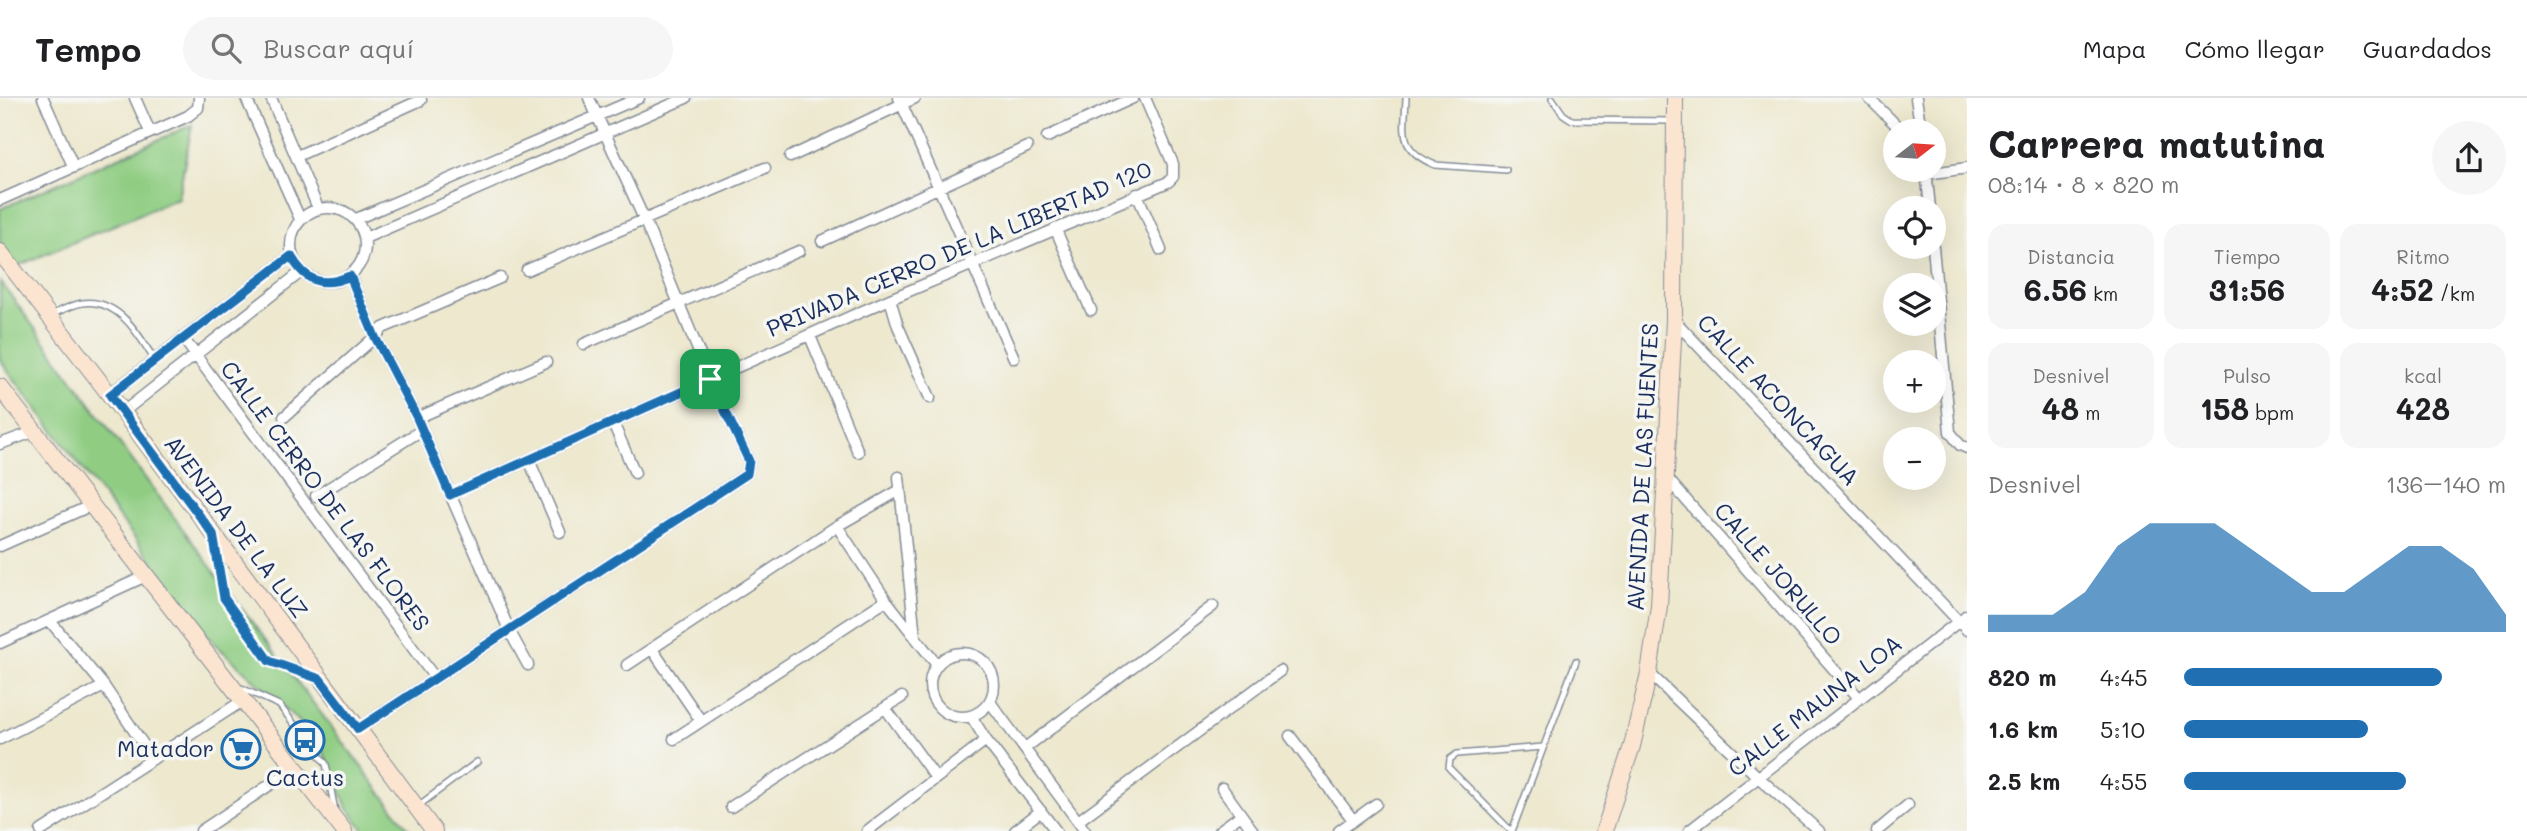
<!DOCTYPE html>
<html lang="es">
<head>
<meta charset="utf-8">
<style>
  :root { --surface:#fff; --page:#f6f6f6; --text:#202124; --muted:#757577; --line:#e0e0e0; --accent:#1f6fb2 }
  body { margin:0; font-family:Mali,sans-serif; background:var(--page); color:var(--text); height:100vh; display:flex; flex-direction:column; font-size:26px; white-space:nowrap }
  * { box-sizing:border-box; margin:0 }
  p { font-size:23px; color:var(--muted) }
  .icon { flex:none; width:38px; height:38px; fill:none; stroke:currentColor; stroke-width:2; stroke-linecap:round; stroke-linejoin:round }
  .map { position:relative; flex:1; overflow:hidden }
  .side { display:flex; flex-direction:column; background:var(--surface); width:560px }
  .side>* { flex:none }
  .needle { width:46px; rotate:73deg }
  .controls { position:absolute; left:1883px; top:21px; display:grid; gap:14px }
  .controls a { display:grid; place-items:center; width:63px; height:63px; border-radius:50%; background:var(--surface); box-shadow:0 7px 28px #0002; font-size:35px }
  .pin { position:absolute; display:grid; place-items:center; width:60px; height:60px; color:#fff; margin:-30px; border-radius:14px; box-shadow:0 4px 10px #0006 }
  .round { display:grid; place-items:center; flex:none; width:74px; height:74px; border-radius:37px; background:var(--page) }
  .headline { display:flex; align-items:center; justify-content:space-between; height:119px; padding:0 21px }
  h1 { font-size:38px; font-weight:700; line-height:52px }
  .stats { display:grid; grid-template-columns:repeat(3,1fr); gap:10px; height:119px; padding:7px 21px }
  .stats div { display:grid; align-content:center; border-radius:18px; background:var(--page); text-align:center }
  .stats b { font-size:30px; font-weight:700 }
  .stats small { font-size:19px; font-weight:400 }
  .stats p { font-size:19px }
  .chart { height:196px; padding:14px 21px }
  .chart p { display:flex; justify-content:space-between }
  .chart svg { width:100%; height:126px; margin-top:7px; fill:var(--accent); opacity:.7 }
  ul { padding:0 21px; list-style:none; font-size:23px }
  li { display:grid; grid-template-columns:112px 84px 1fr; align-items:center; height:52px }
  li i { height:18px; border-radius:9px; background:var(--accent) }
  header { display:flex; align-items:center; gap:42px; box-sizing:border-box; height:98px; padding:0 35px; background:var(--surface); border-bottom:2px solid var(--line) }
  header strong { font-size:33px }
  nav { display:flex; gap:38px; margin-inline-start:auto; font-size:24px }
  .search { width:490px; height:63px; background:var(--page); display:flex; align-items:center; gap:18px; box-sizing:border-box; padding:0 24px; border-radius:38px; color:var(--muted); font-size:26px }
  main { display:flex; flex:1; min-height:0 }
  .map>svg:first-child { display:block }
  .green { fill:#90cd83; stroke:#567e70; stroke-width:2 }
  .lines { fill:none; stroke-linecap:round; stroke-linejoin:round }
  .lane-casing { stroke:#848c96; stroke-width:8 }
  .street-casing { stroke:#848c96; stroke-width:13 }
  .secondary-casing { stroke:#848c96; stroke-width:18 }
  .lane { stroke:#fff; stroke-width:5 }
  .street { stroke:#fff; stroke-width:10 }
  .secondary { stroke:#fce5d0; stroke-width:16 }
  .route-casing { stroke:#fff; stroke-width:14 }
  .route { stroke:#1f6fb2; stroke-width:9 }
  .labels { text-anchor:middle; stroke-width:7; stroke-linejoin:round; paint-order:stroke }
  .street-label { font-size:23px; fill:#1b2f5e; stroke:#f6f6f2 }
  .poi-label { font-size:23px; fill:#1b2f5e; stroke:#f6f6f2; text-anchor:end }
</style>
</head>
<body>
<header>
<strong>Tempo</strong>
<div class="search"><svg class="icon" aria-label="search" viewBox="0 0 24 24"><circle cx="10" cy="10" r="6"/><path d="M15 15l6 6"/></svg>Buscar aquí</div>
<nav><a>Mapa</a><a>Cómo llegar</a><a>Guardados</a></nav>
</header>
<main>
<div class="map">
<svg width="1967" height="733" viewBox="0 0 1967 733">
  <rect width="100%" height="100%" fill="#f6f6f2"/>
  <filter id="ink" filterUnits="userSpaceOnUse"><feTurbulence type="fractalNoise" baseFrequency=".0143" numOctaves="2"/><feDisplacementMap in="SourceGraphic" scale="14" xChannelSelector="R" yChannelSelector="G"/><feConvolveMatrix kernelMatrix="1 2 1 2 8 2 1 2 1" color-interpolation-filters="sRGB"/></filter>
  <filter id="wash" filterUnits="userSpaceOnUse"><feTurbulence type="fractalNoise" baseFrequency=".00686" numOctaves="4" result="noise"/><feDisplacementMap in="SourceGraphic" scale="28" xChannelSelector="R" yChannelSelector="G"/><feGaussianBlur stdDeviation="1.57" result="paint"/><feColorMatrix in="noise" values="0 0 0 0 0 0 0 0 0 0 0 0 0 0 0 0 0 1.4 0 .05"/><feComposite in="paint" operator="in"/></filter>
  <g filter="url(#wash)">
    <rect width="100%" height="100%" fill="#ede8ce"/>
    <path class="green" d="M192 27 178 100 15 169 0 151V111Z
      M0 183 224 487 410 733H365L347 709 323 653 303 627 214 545 0 262Z"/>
  </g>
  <g filter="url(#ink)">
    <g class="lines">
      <g class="lane-casing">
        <path id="lane" d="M1406 0C1405 34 1397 51 1435 67L1506 72
          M1552 0 1563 16 1572 22 1672 23
          M51 217C60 213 71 207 82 205 118 200 139 236 155 263
          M215 447 224 500 269 563 314 579
          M241 590 279 607 326 666 335 713
          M418 708 477 664
          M1511 733 1449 670 1450 661 1457 656 1543 649
          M1512 733 1576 563"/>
      </g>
      <g class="street-casing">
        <path id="street" d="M43 0 73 68
          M135 0 150 34
          M246 0 300 121
          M271 0 318 110
          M899 0 1014 260
          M1869 0 1902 33
          M1916 0 1921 33
          M1047 39 1133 0
          M297 58 421 2
          M790 59 915 0
          M1926 72 1930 110
          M1927 76 1967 70
          M1137 96 1161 152
          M0 102 188 18 198 10 199 0
          M291 147a37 37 0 1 1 74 0a37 37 0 1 1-74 0Z
          M356 121 639 0
          M1055 130 1091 212
          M365 140 686 0
          M822 143 1027 49
          M1933 149 1950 334 1960 347 1967 350
          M527 172 765 70
          M350 178 375 239 417 320 510 534 528 567
          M890 201 898 228 930 300
          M1674 222 1967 532
          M810 238 858 354
          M183 240 435 580
          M584 246 799 153
          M109 297 291 158
          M123 314 301 174
          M284 319 375 239 383 230 500 180
          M417 320 546 264
          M613 325 635 375
          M0 346 36 333
          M529 362 560 434
          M899 379 915 539
          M1666 379 1859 600
          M450 397 890 201 1168 84 1173 79V66L1145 0
          M316 398 422 332
          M837 428 886 502 937 567
          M0 448 92 407
          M50 523 104 588 153 661
          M0 545 148 477
          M652 551 701 623
          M930 587a32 32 0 1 1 64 0a32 32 0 1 1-64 0Z
          M627 567 837 428 900 392
          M1649 575 1758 679 1819 733
          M990 604 1085 733
          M886 611 936 680
          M971 618 986 642 1056 733
          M358 631 747 376 749 363 710 281 644 121 589 0
          M1290 638 1353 722
          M0 641 104 588
          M674 641 886 502
          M1025 650 1213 508
          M1222 690 1253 733
          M731 709 902 599
          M1078 723 1280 573
          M41 733 244 602
          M201 733 295 670
          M867 733 986 642
          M1015 733 1041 713
          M1219 733 1241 717
          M1339 733 1376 706
          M1689 733 1967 517
          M1877 733 1908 707"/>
      </g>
      <g class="secondary-casing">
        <path id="secondary" d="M0 154 123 314 434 733
          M0 289 344 733
          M1604 733 1632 648 1649 575 1659 508 1674 222 1675 0"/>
      </g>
      <use href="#lane" class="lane"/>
      <use href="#street" class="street"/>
      <use href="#secondary" class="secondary"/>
    </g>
  </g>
  <g class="lines" filter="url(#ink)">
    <g class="route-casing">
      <path id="route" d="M291 158C306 184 322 190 350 178L375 239 417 320 450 397 710 281 749 363 747 376 358 631 320 581 269 563 224 500 213 436 110 297Z"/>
    </g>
    <use href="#route" class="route"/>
  </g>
  <defs>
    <g id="bus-ring" transform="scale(2.0125)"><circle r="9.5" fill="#f6f6f2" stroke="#1f6fb2" stroke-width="1.5"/><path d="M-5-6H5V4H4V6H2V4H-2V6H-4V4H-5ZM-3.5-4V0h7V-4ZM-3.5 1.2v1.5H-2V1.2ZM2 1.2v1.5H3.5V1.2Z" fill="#1f6fb2"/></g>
    <g id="supermarket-ring" transform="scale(2.0125)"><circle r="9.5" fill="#f6f6f2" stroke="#1f6fb2" stroke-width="1.5"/><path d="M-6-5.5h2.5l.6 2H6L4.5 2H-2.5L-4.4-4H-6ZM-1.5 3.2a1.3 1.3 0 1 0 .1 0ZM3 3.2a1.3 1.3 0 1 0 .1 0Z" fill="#1f6fb2"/></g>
  </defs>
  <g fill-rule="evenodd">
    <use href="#bus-ring" x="305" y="642"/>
    <use href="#supermarket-ring" x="241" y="651"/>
  </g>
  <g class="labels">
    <g class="street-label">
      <text transform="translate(959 151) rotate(-23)" y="8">PRIVADA CERRO DE LA LIBERTAD 120</text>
      <text transform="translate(1778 302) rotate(47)" y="8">CALLE ACONCAGUA</text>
      <text transform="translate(1643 369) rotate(-87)" y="8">AVENIDA DE LAS FUENTES</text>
      <text transform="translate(325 398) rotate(53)" y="8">CALLE CERRO DE LAS FLORES</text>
      <text transform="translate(236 429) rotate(53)" y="8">AVENIDA DE LA LUZ</text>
      <text transform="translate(1778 476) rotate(49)" y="8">CALLE JORULLO</text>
      <text transform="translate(1815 608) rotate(-38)" y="8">CALLE MAUNA LOA</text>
    </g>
    <g class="poi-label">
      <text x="214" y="659">Matador</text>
      <text x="305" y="688" text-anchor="middle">Cactus</text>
    </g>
  </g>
</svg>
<div class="controls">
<a><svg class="needle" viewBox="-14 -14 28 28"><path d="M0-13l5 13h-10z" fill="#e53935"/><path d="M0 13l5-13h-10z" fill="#757577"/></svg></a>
<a><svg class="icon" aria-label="locate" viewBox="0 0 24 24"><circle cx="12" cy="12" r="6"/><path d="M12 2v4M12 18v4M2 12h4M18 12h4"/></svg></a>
<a><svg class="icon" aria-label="layers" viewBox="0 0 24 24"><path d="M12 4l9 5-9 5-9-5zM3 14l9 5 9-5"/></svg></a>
<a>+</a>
<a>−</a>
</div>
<div class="pin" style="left:710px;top:281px;background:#1e9e55"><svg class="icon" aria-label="arrive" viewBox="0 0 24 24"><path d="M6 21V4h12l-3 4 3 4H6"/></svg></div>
</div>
<section class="side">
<div class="headline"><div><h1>Carrera matutina</h1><p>08:14 · 8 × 820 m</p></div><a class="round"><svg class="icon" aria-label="share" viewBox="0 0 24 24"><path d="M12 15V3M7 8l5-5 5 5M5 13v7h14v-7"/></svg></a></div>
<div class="stats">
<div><p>Distancia</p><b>6.56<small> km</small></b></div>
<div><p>Tiempo</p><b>31:56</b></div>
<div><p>Ritmo</p><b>4:52<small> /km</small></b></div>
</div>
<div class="stats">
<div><p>Desnivel</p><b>48<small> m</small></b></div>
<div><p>Pulso</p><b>158<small> bpm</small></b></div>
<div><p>kcal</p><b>428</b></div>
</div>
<div class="chart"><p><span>Desnivel</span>136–140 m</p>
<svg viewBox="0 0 160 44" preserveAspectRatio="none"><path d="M0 44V38L10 38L20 38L30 30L40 14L50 6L60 6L70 6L80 14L90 22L100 30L110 30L120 22L130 14L140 14L150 22L160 38V44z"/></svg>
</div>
<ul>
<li><b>820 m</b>4:45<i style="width:80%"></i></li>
<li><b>1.6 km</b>5:10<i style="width:57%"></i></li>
<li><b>2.5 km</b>4:55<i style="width:69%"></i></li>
</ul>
</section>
</main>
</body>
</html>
